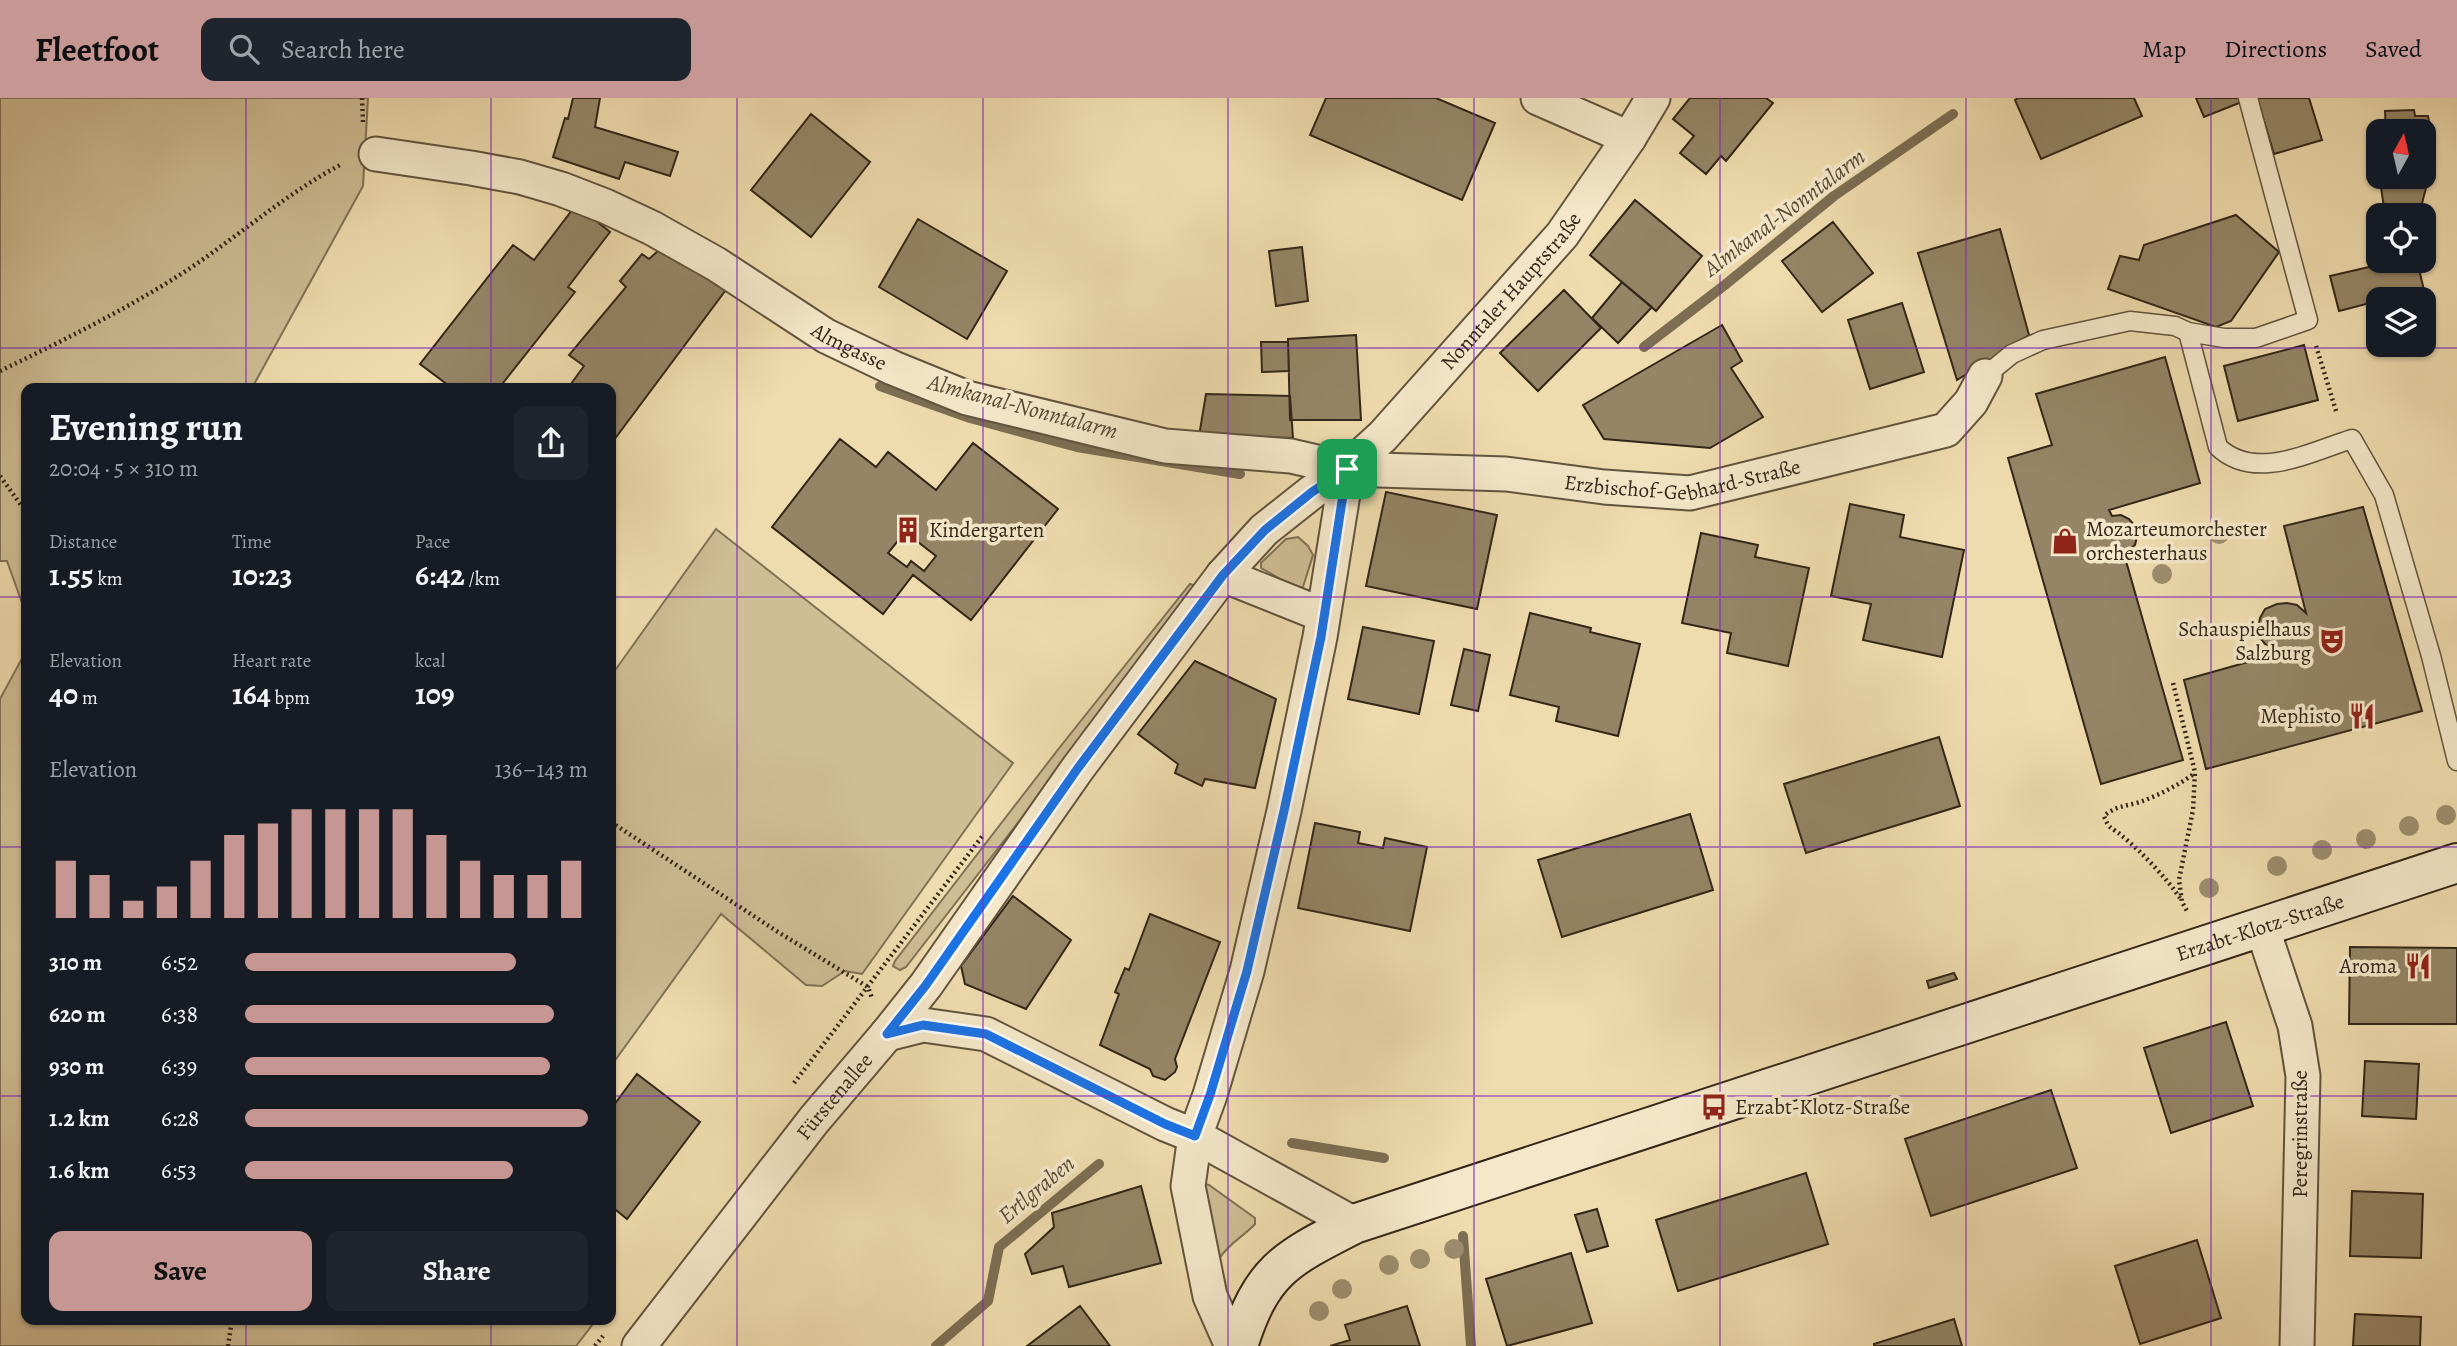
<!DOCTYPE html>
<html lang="en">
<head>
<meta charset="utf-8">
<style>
  :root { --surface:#171b24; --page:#20242c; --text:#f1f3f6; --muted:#9ea1a6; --accent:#c59692 }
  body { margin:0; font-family:Alegreya,serif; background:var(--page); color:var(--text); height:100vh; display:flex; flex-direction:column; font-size:26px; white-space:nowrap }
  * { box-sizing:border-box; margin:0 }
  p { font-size:23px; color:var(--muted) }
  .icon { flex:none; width:38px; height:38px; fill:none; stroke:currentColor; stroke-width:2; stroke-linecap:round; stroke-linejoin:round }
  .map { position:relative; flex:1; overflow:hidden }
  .drawer { position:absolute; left:21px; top:285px; width:595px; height:942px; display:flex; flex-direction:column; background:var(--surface); border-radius:14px; box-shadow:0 2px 5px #0004 }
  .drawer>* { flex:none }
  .needle { width:46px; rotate:8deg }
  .tools { position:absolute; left:2366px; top:21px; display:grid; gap:14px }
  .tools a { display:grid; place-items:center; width:70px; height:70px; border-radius:14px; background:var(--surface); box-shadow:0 2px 5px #0004; font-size:35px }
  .pin { position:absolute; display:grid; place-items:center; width:60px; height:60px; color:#fff; margin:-30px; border-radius:14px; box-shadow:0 4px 10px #0006 }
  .round { display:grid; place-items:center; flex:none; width:74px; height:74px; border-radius:14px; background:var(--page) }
  .head { display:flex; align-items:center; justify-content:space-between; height:119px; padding:0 28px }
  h1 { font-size:38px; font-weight:600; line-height:52px }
  .metrics { display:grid; grid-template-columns:repeat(3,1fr); gap:10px; height:119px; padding:7px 28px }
  .metrics div { display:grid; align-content:center }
  .metrics b { font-size:30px; font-weight:600 }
  .metrics small { font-size:19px; font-weight:400 }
  .metrics p { font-size:19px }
  .chart { height:196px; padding:14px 28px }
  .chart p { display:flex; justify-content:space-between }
  .chart svg { width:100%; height:126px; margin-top:7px; stroke:var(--accent); stroke-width:6 }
  .button { display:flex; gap:14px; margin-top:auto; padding:14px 28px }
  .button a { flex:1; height:80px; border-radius:14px; background:var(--accent); color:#111; font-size:28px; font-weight:600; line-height:80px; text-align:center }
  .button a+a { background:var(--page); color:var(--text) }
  ul { padding:0 28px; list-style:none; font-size:23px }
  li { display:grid; grid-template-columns:112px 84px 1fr; align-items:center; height:52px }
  li i { height:18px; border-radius:9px; background:var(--accent) }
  header { display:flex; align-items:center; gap:42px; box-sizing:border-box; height:98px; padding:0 35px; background:var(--accent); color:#111 }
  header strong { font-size:33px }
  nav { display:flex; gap:38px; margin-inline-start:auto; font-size:24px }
  .search { width:490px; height:63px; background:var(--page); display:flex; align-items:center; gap:18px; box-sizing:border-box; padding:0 24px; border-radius:14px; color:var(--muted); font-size:26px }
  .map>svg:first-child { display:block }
  .green { fill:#cfbd94; stroke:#817256; stroke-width:2 }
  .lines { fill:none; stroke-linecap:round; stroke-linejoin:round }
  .stream { stroke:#7d6e53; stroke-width:10 }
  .building { fill:#958566; stroke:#332618; stroke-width:2; fill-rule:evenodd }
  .service-casing { stroke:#62543e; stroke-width:21 }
  .minor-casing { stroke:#62543e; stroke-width:37 }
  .secondary-casing { stroke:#332618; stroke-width:42 }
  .path { stroke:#332618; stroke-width:4.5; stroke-dasharray:2 3.5; stroke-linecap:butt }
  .service { stroke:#f5e8ca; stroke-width:18 }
  .minor { stroke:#f5e8ca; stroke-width:33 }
  .secondary { stroke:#f5e8ca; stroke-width:38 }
  .tree { fill:#9d8d6d }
  .route-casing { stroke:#fff; stroke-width:14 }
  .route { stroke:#1a73e8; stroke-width:9 }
  .grid { fill:none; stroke:#7b2cbf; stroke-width:2; stroke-opacity:0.55 }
  .labels { text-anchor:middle; stroke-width:7; stroke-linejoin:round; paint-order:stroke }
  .street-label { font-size:21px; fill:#332618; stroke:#f5e8ca }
  .poi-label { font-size:21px; fill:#332618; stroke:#f5e8ca; text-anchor:start }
  .water-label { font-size:23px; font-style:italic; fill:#584a36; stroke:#f5e8ca }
</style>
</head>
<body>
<header>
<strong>Fleetfoot</strong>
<div class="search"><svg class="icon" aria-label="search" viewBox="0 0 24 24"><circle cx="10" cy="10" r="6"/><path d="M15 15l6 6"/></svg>Search here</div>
<nav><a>Map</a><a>Directions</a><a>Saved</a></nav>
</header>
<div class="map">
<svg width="2457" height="1248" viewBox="0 0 2457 1248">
  <rect width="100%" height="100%" fill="#efdcae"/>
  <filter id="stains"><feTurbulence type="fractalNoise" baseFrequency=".00286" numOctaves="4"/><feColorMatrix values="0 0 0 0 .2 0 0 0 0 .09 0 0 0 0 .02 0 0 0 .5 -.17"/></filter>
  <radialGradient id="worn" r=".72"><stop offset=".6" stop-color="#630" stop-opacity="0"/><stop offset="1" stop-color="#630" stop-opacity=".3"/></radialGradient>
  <path class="green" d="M0 0H368L363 88 252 290H26V516L7 463H0Z
    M716 431 1013 665 862 876 845 873 822 888 806 887 721 816 611 968V578Z
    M1298 439 1308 448 1313 457 1303 489 1298 491 1261 470V465L1286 441Z
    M1190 486 1201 489 906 869 900 872 893 868 895 863 1060 649Z
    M26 553V1222H596L576 1248H0V601Z
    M1204 1086 1209 1087 1255 1120V1126C1242 1140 1231 1143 1218 1162Z"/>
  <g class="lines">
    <path class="stream" d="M1644 249 1726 186 1834 98 1953 16
      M880 288 970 320 1077 349 1240 376
      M1292 1045 1384 1060
      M1463 1138 1471 1248
      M936 1248 988 1203 999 1149 1099 1066"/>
  </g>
  <path class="building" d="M573 0H600L595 29 678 54 670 78 625 64 619 81 553 59 565 20 568 21Z
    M1326 0H1436L1495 25 1462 102 1310 37Z
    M1690 0H1766L1773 5 1726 63 1721 58 1706 76 1680 55 1694 38 1673 21Z
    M2018 0H2134L2142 18 2041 61 2015 2Z
    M2196 0H2239V5L2204 19Z
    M2257 0H2309L2322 42 2274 56Z
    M2414 12 2415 18H2428L2435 55 2419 117H2385L2380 82 2389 79H2424V33H2386L2385 13Z
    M811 16 870 64 811 139 751 92Z
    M1635 102 1702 158 1656 213 1590 157Z
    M576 107 610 134 568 189 575 194 499 290H452L420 266 513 147 534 162Z
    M2236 117 2279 154 2231 223 2216 229 2108 191 2120 158 2139 162 2144 147Z
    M918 121 1007 173 967 241 879 189Z
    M1833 124 1873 175 1822 214 1782 163Z
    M2000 131 2029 237 1957 282 1918 155Z
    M1302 149 1308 203 1276 208 1269 153Z
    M659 152 728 189 611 346V290H568L584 268 569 257 626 189 620 183 642 156 649 161Z
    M2395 163H2417L2424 192 2378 201V203L2339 213 2330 178Z
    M1622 184 1652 209 1618 245 1592 220Z
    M1564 192 1601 230 1538 293 1500 255Z
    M1902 205 1924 274 1870 291 1848 222Z
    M1722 227 1742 263 1731 270 1763 319 1710 350 1604 341 1583 307Z
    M1356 237 1361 322H1290L1288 241Z
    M1261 244H1288L1289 273 1262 274Z
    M2304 247 2318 302 2238 323 2224 268Z
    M2165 259 2200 385 2109 412 2112 418 2121 417 2129 421 2135 428 2137 439 2135 447 2124 456 2183 662 2101 686 2008 360 2052 347 2036 296Z
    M1206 296 1290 298 1293 340 1199 338Z
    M840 341 876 369 888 354 936 392 973 345 1058 411 971 522 913 477 883 516 772 429ZM905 434 936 458 924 473 911 463 907 469 888 455Z
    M1386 394 1497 417 1477 511 1366 488Z
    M1850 406 1904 417 1900 439 1964 452 1942 559 1863 542 1871 506 1831 498Z
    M2363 409 2422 613 2206 671 2184 582 2280 555 2279 552 2265 546 2260 540 2258 532 2260 520 2265 511 2277 506 2287 505 2297 507 2306 515 2284 428Z
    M1701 435 1758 447 1755 459 1809 470 1788 568 1727 555 1731 535 1682 525Z
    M1530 515 1591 530 1590 534 1640 546 1618 638 1556 623 1559 609 1510 597Z
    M1363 529 1434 543 1419 616 1348 601Z
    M1464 551 1490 557 1478 613 1451 607Z
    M1195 563 1276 601 1255 690 1205 681 1202 688 1175 675 1178 666 1138 636Z
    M1939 639 1960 708 1806 755 1784 686Z
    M1690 716 1713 792 1562 839 1538 762Z
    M1315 725 1360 734 1358 745 1383 750 1385 740 1427 749 1410 833 1298 810Z
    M1013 798 1071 842 1026 911 965 886 961 868Z
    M1150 816 1220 844 1175 961 1177 969 1175 974 1165 982 1153 978 1150 971 1100 947 1119 896 1115 894 1125 870 1129 872Z
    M2350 849 2457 850V926H2349Z
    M1954 875 1957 881 1929 890 1927 883Z
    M2226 924 2253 1008 2171 1035 2144 950Z
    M2365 963 2419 966 2416 1021 2362 1018Z
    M637 976 700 1024 627 1121 611 1108V1011Z
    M2051 992 2077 1070 1931 1118 1905 1041Z
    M1806 1075 1828 1146 1678 1193 1656 1122Z
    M1141 1088 1161 1165 1069 1189 1063 1168 1032 1176 1025 1156 1054 1129 1052 1115Z
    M2352 1093 2423 1096 2421 1160 2350 1158Z
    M1597 1111 1608 1148 1587 1154 1575 1117Z
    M2197 1142 2221 1220 2140 1246 2115 1168Z
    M1571 1155 1592 1225 1507 1248 1486 1181Z
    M1080 1208 1110 1248H1027Z
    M1407 1208 1420 1248H1330L1350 1242 1345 1227Z
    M2355 1216 2421 1219 2420 1248H2353Z
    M1954 1221 1962 1248H1874V1246Z"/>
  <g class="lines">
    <g class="service-casing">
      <path id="service" d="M2188 234 2218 349C2255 384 2310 354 2352 341L2384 397 2431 558 2457 663
        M1985 278 2012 256 2043 242 2130 223 2175 228 2188 234 2224 240H2256L2308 222 2248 0"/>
    </g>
    <g class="minor-casing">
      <g id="minor">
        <path d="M1538 0 1629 40"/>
        <path id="s1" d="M376 56 471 70 520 79 561 91 605 108 652 130 716 166 826 238 893 270 967 300 1165 348 1291 358 1347 371 1506 376 1604 389 1690 395 1946 332 1971 304 1985 278"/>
        <path d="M1223 477 1323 517"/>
        <path d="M2262 829 2295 928 2303 978 2297 1248"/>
        <path d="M887 936 923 927 986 936 1165 1026 1195 1038 1354 1126"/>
        <path id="s2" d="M639 1248 814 1022 887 936 926 887 1078 670 1223 477 1264 432 1312 394 1347 371 1383 338 1562 137 1629 40 1653 0"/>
        <path d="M1232 1248 1210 1198 1188 1088 1195 1038 1210 997 1247 873 1284 713 1320 539 1347 371"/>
      </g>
    </g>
    <g class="secondary-casing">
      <g id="secondary">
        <path id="s3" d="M1238 1248C1262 1171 1286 1161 1354 1126L2457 765"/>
      </g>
    </g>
    <path class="path" d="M362 0 363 24
      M2316 248 2337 316
      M0 273C58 245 115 217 170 183 229 147 281 98 342 66
      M0 378 26 414
      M2173 585 2195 674 2193 712 2179 782 2182 804 2187 813
      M611 724 778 834 868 889 872 900
      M2180 800C2168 782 2140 752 2122 738 2112 729 2109 732 2104 718 2115 708 2127 708 2140 704 2159 697 2179 687 2195 675
      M794 985 984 736
      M228 1248 232 1222
      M595 1248 603 1238"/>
    <use href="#service" class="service"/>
    <use href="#minor" class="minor"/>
    <use href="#secondary" class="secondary"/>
  </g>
  <g class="tree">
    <circle cx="2219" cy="436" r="10"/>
    <circle cx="2162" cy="476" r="10"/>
    <circle cx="2446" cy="717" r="10"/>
    <circle cx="2409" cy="728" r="10"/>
    <circle cx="2366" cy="741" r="10"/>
    <circle cx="2322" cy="752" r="10"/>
    <circle cx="2277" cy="768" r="10"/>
    <circle cx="2209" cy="790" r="10"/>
    <circle cx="1454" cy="1151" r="10"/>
    <circle cx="1420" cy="1161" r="10"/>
    <circle cx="1389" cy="1167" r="10"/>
    <circle cx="1342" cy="1191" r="10"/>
    <circle cx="1319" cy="1213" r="10"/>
  </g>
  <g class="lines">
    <g class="route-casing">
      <path id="route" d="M1347 371 1321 539 1284 713 1247 873 1210 997 1195 1038 1165 1026 986 936 923 927 887 936 926 887 1078 670 1223 477 1265 432 1312 394Z"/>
    </g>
    <use href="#route" class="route"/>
  </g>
  <path class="grid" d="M246 0V290M491 0V290M737 0V1248M983 0V1248M1228 0V1248M1474 0V1248M1720 0V1248M1966 0V1248M2211 0V1248M0 250H2457M0 499H26M611 499H2457M0 749H26M611 749H2457M0 998H26M611 998H2457M246 1222V1248M491 1222V1248"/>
  <defs>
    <g id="building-bare" transform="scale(2.1)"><path d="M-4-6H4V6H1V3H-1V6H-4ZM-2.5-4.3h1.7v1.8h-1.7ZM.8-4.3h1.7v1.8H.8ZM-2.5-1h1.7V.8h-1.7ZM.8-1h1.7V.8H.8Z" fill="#8f2418" stroke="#f5e8ca" stroke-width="2.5" paint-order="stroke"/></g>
    <g id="shop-bare" transform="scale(2.1)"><path d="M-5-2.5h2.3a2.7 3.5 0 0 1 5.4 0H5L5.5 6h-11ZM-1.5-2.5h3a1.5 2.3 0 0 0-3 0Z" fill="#8f2418" stroke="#f5e8ca" stroke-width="2.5" paint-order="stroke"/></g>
    <g id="theatre-bare" transform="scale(2.1)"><path d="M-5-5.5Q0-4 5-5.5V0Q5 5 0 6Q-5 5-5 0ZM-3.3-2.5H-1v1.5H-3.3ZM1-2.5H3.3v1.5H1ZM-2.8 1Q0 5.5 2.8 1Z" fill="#8f2418" stroke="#f5e8ca" stroke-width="2.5" paint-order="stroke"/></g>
    <g id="restaurant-bare" transform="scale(2.1)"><path d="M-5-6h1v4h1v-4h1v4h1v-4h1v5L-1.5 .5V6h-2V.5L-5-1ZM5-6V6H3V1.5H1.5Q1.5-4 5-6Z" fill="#8f2418" stroke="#f5e8ca" stroke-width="2.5" paint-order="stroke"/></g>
    <g id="bus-bare" transform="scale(2.1)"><path d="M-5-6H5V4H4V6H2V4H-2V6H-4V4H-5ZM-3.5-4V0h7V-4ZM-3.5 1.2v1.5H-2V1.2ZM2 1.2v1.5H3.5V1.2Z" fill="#8f2418" stroke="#f5e8ca" stroke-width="2.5" paint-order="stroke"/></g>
  </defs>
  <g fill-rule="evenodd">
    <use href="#building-bare" x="908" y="432"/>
    <use href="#shop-bare" x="2065" y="443"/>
    <use href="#theatre-bare" x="2332" y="543"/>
    <use href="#restaurant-bare" x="2362" y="618"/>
    <use href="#restaurant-bare" x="2418" y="868"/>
    <use href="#bus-bare" x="1714" y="1009"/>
  </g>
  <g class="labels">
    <g class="street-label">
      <text dy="7" stroke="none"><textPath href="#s2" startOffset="1374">Nonntaler Hauptstraße</textPath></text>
      <text dy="7" stroke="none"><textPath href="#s1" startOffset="518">Almgasse</textPath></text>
      <text dy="7" stroke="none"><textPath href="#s1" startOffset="1372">Erzbischof-Gebhard-Straße</textPath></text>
      <text dy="7" stroke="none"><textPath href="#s3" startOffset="1129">Erzabt-Klotz-Straße</textPath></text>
      <text dy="7" stroke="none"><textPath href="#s2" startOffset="317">Fürstenallee</textPath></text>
      <text transform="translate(2300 1036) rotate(-90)" y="7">Peregrinstraße</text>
    </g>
    <g class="poi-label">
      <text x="2086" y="438">Mozarteumorchester<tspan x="2086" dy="24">orchesterhaus</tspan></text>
      <text x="929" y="439">Kindergarten</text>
      <text x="2311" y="538" text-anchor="end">Schauspielhaus<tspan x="2311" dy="24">Salzburg</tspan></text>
      <text x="2341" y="625" text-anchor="end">Mephisto</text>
      <text x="2397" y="875" text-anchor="end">Aroma</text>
      <text x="1735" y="1016">Erzabt-Klotz-Straße</text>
    </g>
    <g class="water-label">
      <text transform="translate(1784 114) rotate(-37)" y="8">Almkanal-Nonntalarm</text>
      <text transform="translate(1023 308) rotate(15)" y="8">Almkanal-Nonntalarm</text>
      <text transform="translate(1036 1091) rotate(-40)" y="8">Ertlgraben</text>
    </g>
  </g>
  <rect width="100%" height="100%" filter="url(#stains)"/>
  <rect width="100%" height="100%" fill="url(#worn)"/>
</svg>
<div class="tools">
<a><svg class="needle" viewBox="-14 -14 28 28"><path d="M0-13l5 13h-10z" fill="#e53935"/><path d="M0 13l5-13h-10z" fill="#9ea1a6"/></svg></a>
<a><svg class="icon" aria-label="locate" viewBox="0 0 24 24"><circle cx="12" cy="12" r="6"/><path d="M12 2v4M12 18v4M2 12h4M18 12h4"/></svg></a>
<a><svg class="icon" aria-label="layers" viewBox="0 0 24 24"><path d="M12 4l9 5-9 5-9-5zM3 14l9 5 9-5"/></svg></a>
</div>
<div class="pin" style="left:1347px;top:371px;background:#1e9e55"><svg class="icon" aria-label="arrive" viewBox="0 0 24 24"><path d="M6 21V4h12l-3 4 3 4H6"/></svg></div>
<section class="drawer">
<div class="head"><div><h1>Evening run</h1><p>20:04 · 5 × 310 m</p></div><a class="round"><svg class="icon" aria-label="share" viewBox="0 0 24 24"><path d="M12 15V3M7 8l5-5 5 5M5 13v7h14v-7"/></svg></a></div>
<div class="metrics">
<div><p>Distance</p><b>1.55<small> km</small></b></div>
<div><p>Time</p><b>10:23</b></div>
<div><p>Pace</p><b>6:42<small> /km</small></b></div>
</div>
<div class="metrics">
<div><p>Elevation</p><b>40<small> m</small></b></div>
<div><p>Heart rate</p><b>164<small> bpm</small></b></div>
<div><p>kcal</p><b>109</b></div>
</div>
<div class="chart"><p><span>Elevation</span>136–143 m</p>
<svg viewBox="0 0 160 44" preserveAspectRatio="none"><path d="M5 44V24M15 44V29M25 44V38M35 44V33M45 44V24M55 44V15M65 44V11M75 44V6M85 44V6M95 44V6M105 44V6M115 44V15M125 44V24M135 44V29M145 44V29M155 44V24"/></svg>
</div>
<ul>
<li><b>310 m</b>6:52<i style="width:79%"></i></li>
<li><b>620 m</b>6:38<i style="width:90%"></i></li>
<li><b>930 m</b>6:39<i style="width:89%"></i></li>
<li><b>1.2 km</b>6:28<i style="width:100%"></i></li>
<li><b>1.6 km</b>6:53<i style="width:78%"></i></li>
</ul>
<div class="button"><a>Save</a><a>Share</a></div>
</section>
</div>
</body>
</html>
